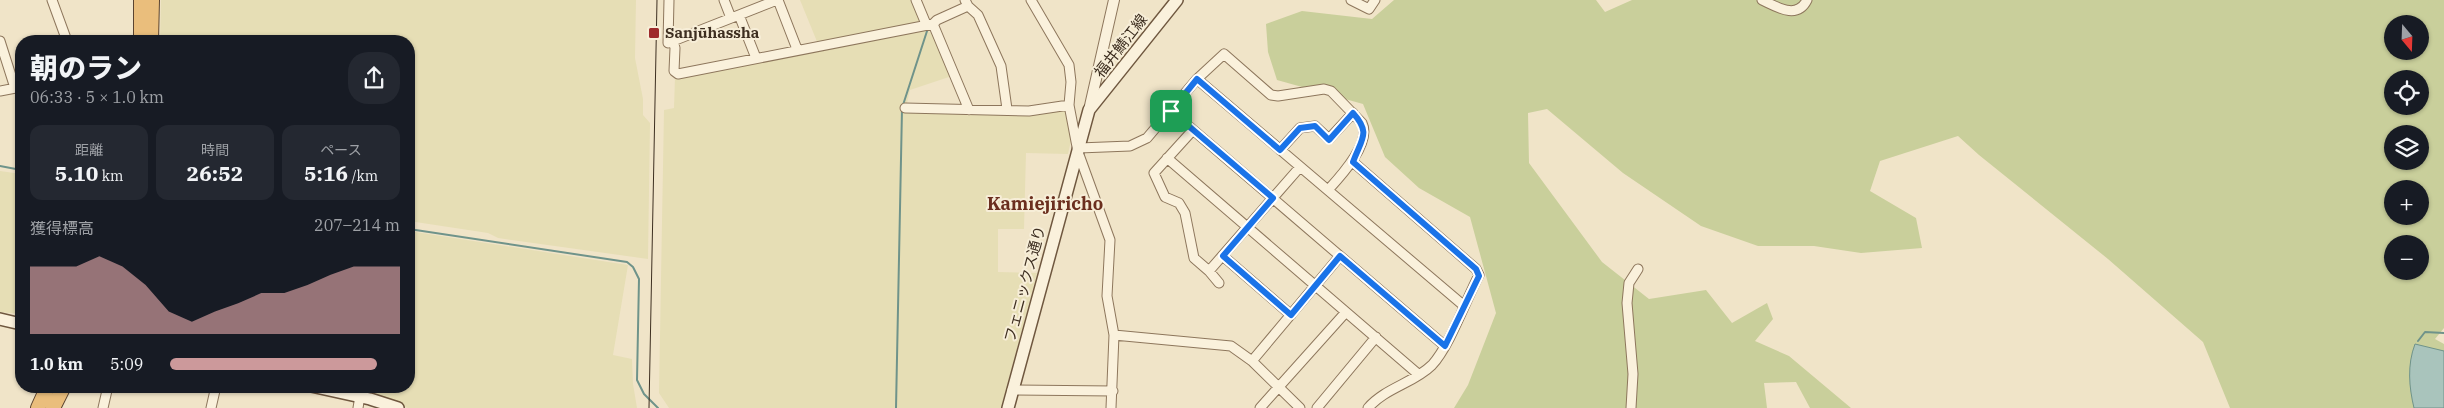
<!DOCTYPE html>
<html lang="ja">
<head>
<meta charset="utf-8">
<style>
  :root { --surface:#171b24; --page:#242831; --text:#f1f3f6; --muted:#9ea1a6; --accent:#cc999b }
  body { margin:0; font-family:"IBM Plex Serif","Noto Sans JP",serif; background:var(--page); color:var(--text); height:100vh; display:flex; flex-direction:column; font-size:19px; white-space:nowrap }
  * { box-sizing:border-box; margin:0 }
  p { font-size:16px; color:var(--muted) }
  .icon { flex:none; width:28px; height:28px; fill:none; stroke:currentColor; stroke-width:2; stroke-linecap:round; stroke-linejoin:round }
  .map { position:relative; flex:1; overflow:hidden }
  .panel { position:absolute; left:15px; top:35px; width:400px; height:358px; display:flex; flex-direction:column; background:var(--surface); border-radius:20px; box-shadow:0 1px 4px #0004 }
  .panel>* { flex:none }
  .needle { width:32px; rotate:161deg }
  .buttons { position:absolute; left:2384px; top:15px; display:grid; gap:10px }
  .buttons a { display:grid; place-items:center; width:45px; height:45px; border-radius:50%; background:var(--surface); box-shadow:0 1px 4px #0004; font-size:25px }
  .pin { position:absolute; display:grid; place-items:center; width:42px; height:42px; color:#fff; margin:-21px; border-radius:10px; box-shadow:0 2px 8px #0006 }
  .round { display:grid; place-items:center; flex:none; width:52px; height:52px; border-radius:20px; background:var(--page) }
  .head { display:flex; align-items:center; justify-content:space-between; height:85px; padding:0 15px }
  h1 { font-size:28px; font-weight:800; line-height:38px }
  .stats { display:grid; grid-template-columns:repeat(3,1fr); gap:8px; height:85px; padding:5px 15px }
  .stats div { display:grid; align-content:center; border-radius:12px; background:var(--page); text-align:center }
  .stats b { font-size:21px; font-weight:800 }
  .stats small { font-size:14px; font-weight:400 }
  .stats p { font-size:14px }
  .chart { height:140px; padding:10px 15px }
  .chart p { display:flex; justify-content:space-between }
  .chart svg { width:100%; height:90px; margin-top:5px; fill:var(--accent); opacity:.7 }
  ul { padding:0 15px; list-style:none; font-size:16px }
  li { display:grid; grid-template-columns:80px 60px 1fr; align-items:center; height:38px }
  li i { height:12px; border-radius:6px; background:var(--accent) }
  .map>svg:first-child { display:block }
  .farmland { fill:#e6deb5 }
  .green { fill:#c9cf9b; fill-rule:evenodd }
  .water { fill:#a9c4bc; stroke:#6f938a }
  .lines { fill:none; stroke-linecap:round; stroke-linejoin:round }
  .stream { stroke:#6f938a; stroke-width:2 }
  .minor-casing { stroke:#8d765c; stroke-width:11 }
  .tertiary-casing { stroke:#8d765c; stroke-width:12 }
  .secondary-casing { stroke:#6f573f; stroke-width:14 }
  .trunk-casing { stroke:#5b4430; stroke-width:16 }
  .minor { stroke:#faf1dc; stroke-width:9 }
  .tertiary { stroke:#faf1dc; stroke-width:10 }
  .secondary { stroke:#faf1dc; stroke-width:11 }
  .trunk { stroke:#eabe7c; stroke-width:14 }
  .tram { stroke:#3d2e20; stroke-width:1 }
  .route-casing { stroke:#fff; stroke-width:10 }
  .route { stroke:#1a73e8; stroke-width:6 }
  .poi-dot { fill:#9e2a2b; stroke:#f7eed8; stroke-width:2 }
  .labels { text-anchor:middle; stroke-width:4; stroke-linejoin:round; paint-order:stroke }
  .poi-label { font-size:15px; font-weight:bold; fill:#3d2e20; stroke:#f7eed8; text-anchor:start }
  .street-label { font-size:15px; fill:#3d2e20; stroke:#f7eed8 }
  .quarter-label { font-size:18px; font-weight:bold; fill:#6b2e1e; stroke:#f7eed8 }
</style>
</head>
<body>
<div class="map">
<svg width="2444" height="408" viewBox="0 0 2444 408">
  <rect width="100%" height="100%" fill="#f0e4c8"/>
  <path class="farmland" d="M161 0H636L635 58 643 99V115L650 123 648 259 498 238 488 233 409 221V41H160Z
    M800 0H913L921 20 920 23 818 44Z
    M922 27 933 34 952 76 910 90 905 112 1066 108 1072 136 1068 154 1026 153 1024 229H998V272L1037 273 1001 408H669L659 393 664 110 674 108 675 77Z
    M0 171 21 174V314L0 312Z
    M409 231 628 265 613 355 632 359 633 384 637 408H408L332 386H409Z"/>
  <path class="green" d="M1394 0H1596L1605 12 1632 0H2444V328L2435 339 2444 344V408H2230L2203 342 2108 259 1979 155 1958 136 1880 161 1870 191 1916 218 1922 248 1861 253 1814 246H1758L1701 226 1623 173 1547 109 1528 113 1529 163 1602 262 1649 299 1706 290 1732 323 1767 303 1773 319 1755 341 1789 356 1851 408H1810L1796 382 1764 383 1767 408H1454L1468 385 1496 313 1470 217 1419 188 1385 157 1363 104 1277 80 1268 52 1266 24 1302 11 1372 19ZM2392 24H2420V51H2392ZM2392 79H2420V106H2392ZM2392 134H2420V161H2392ZM2392 189H2420V216H2392ZM2392 244H2420V271H2392Z"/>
  <path class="water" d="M2415 344 2444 351V408H2414C2409 387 2407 365 2415 344Z"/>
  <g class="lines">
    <path class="stream" d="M903 105 928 28
      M0 166 21 170
      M409 229 627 262 633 267 639 279 637 380 644 394 658 408
      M2418 341 2425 332 2444 333
      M896 408 902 109"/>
    <g class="minor-casing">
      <path id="minor" d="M52 0 67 41
        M669 0 668 43 777 0
        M724 0 731 18
        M778 0 797 49
        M916 0 926 24
        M965 0 968 6 978 15 1001 66 1007 109
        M1031 0 1069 65 1071 82 1069 105 1078 152 1110 240 1107 296 1114 335 1111 408
        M1351 0 1369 9 1375 0
        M1762 0C1777 7 1797 20 1807 0
        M968 6 937 20 933 24 969 110
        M739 15 756 58
        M0 41 15 88
        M673 41 675 48 674 71 678 74 933 24
        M1197 79 1463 305
        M0 91 21 87
        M905 108 1029 111 1069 105
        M1171 111 1445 346
        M1193 130 1154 173 1165 197 1179 203 1185 213 1194 258 1209 271
        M1079 148 1130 146 1147 138 1197 79 1224 54 1271 95 1278 96 1324 89 1331 91 1362 123C1372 143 1340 177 1328 190
        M1280 150 1300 128 1315 126 1329 139 1353 113
        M1167 158 1418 374
        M1353 162 1476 269 1479 275C1466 300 1449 347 1432 365 1414 383 1385 388 1368 408
        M1223 256 1291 315
        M1219 283 1209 271 1300 167
        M1114 335 1231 346 1252 361 1300 408
        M1252 361 1340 256
        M1012 390 1113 391
        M103 408 108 386
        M211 408 216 386
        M358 408 360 396
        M1260 408 1346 312
        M1317 408 1376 337
        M1631 408 1633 374 1627 303 1629 283 1638 269"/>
    </g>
    <g class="tertiary-casing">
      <path id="tertiary" d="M1089 110 1114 0"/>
    </g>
    <g class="secondary-casing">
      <path id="secondary" d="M0 319 21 324
        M311 386 370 399 398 408
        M1008 408 1089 110 1177 0"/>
    </g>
    <g class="trunk-casing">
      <path id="trunk" d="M141 0V41
        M151 41 152 0
        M38 408 48 386
        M53 408 64 386"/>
    </g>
    <use href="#minor" class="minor"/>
    <use href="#tertiary" class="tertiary"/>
    <use href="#secondary" class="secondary"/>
    <use href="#trunk" class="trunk"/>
    <path class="tram" d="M649 408 657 0"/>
  </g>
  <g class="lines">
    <g class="route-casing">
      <path id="route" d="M1197 79 1280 150 1300 128 1315 126 1329 140 1353 113C1371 133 1362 138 1353 162L1476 269 1479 276 1445 346 1340 256 1291 315 1223 256 1273 198 1171 111Z"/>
    </g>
    <use href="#route" class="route"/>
  </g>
  <rect class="poi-dot" x="648" y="27" width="12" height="12" rx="2.5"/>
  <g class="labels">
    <g class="poi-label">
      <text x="665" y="38">Sanjūhassha</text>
    </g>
    <g class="street-label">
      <text transform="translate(1121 46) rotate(-52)" y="5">福井鯖江線</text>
      <text transform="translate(1025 284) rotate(-75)" y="5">フェニックス通り</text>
    </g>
    <g class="quarter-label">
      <text x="1045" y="210">Kamiejiricho</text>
    </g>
  </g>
</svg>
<div class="buttons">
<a><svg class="needle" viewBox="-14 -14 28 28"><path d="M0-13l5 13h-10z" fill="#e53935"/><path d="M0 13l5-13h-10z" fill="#9ea1a6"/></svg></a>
<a><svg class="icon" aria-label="locate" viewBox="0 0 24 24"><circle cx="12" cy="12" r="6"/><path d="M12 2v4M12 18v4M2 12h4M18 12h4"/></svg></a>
<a><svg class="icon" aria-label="layers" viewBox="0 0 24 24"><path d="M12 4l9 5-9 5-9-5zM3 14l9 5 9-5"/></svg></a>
<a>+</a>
<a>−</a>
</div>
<div class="pin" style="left:1171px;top:111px;background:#1e9e55"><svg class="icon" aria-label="arrive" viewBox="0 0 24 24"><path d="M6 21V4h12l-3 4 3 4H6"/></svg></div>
<section class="panel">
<div class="head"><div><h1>朝のラン</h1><p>06:33 · 5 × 1.0 km</p></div><a class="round"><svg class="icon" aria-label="share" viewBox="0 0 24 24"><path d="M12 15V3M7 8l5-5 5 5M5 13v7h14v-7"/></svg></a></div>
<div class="stats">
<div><p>距離</p><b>5.10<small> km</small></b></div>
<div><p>時間</p><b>26:52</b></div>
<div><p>ペース</p><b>5:16<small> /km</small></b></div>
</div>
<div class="chart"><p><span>獲得標高</span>207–214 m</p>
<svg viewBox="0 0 160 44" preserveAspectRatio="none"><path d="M0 44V11L10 11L20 11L30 6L40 11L50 20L60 33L70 38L80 33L90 29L100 24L110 24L120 20L130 15L140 11L150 11L160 11V44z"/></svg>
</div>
<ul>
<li><b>1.0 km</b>5:09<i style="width:90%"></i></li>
</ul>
</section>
</div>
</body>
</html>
